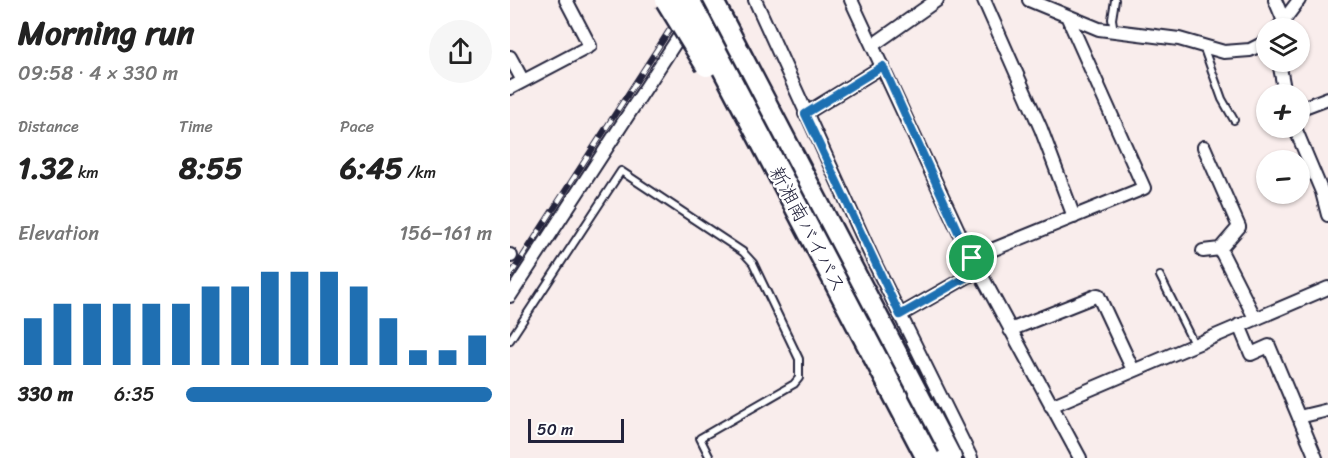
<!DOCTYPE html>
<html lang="en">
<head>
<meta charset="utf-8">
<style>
  :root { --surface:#fff; --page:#f6f6f6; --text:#222; --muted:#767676; --accent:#1f6fb2 }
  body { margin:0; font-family:Sriracha,"Klee One",sans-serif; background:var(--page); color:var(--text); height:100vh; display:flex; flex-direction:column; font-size:22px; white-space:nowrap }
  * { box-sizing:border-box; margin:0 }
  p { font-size:20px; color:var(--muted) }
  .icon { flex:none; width:33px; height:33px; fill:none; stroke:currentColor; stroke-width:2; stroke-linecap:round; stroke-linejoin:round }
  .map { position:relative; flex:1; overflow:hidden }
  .side { display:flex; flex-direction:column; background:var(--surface); width:510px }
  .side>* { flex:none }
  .fabs { position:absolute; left:746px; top:18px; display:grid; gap:12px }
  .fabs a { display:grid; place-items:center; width:54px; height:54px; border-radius:50%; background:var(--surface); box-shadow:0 2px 4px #0004; font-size:30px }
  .scale { position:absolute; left:18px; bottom:15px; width:96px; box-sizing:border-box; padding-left:6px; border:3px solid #22223b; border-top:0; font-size:16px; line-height:21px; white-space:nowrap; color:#22223b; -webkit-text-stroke:4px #fff; paint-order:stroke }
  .pin { position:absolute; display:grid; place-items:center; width:51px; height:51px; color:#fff; margin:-26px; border:3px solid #fff; border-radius:50%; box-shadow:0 2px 6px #0007 }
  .round { display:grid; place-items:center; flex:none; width:63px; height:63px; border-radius:32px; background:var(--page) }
  .overview { display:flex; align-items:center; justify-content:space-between; height:102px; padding:0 18px }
  h1 { font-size:33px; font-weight:700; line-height:45px }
  .metrics { display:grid; grid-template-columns:repeat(3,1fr); gap:9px; height:102px; padding:6px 18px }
  .metrics div { display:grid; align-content:center }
  .metrics b { font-size:30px; font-weight:700 }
  .metrics small { font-size:16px; font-weight:400 }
  .metrics p { font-size:16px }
  .chart { height:168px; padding:12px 18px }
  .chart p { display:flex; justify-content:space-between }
  .chart svg { width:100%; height:108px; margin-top:6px; stroke:var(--accent); stroke-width:6 }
  ul { padding:0 18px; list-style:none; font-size:20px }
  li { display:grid; grid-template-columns:96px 72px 1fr; align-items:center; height:45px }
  li i { height:15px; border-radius:8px; background:var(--accent) }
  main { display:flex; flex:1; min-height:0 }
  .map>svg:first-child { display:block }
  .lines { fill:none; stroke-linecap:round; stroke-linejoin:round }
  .service-casing { stroke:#22223b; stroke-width:10 }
  .minor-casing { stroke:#22223b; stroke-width:16 }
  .motorway-casing { stroke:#22223b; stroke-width:27 }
  .service { stroke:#fff; stroke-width:6 }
  .minor { stroke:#fff; stroke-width:12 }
  .motorway { stroke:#fff; stroke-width:22 }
  .rail-casing { stroke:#22223b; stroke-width:6 }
  .rail { stroke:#fff; stroke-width:4; stroke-dasharray:11; stroke-linecap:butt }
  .motorway-bridge-casing { stroke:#22223b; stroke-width:27; stroke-linecap:butt }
  .motorway-bridge { stroke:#fff; stroke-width:22 }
  .route-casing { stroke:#fff; stroke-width:12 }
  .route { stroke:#1f6fb2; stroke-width:8 }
  .labels { text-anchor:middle; stroke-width:4.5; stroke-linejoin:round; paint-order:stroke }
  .street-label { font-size:20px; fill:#22223b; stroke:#fff }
</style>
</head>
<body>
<main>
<section class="side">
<div class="overview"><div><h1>Morning run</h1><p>09:58 · 4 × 330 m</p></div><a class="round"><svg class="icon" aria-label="share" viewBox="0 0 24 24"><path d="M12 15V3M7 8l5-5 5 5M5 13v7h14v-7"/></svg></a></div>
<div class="metrics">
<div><p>Distance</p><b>1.32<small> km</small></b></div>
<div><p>Time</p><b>8:55</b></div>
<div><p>Pace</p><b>6:45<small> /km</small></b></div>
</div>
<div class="chart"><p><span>Elevation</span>156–161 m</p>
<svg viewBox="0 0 160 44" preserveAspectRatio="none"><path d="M5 44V25M15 44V19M25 44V19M35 44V19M45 44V19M55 44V19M65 44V12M75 44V12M85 44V6M95 44V6M105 44V6M115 44V12M125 44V25M135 44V38M145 44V38M155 44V32"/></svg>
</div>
<ul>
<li><b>330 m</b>6:35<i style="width:100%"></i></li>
</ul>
</section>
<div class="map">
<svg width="818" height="458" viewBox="0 0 818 458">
  <rect width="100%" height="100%" fill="#f9edec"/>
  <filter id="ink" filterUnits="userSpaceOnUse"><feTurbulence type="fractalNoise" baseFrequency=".0167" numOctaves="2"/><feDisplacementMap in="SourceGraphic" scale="12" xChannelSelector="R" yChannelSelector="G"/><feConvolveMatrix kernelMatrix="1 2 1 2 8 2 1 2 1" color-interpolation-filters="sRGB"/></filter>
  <g filter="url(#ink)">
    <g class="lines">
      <g class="service-casing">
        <path id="service" d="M604 31 602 19 605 0
          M693 46 712 99 724 120
          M650 276 684 344
          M0 340 111 171 233 252 243 263 289 359V378L284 384 190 438 200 458"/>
      </g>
      <g class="minor-casing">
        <path id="minor" d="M245 0 365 264 461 458
          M341 0 454 243 570 458
          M474 0 531 129 564 217
          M519 0 589 29 669 39 714 52 740 50 756 42
          M765 0 773 19
          M768 28 789 0
          M363 45 427 0
          M0 57 13 81
          M769 62 775 94
          M0 88 80 46 56 0
          M789 109 818 98
          M295 114 373 66
          M785 128 812 192 818 215
          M694 147 729 227 710 249
          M693 251 710 249 745 318
          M0 255 1 256
          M462 258 634 188 558 18
          M0 296 176 26
          M390 315 469 270
          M729 325 741 354 759 346 806 458
          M500 330 588 295 623 370
          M541 406 818 288
          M789 417 818 410"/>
      </g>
      <g class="motorway-casing">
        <path id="motorway" d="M201 0 440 458"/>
      </g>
      <use href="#service" class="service"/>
      <use href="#minor" class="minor"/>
      <use href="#motorway" class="motorway"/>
      <g class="rail-casing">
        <path id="rail" d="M0 276 179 0"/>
      </g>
      <use href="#rail" class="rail"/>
      <g class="motorway-bridge-casing">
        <path id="motorway-bridge" d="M157 0 197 65
          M178 0 418 458"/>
      </g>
      <use href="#motorway-bridge" class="motorway-bridge"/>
    </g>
  </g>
  <g class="lines" filter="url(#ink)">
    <g class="route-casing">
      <path id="route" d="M373 66 453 243 469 270 390 315 295 114Z"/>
    </g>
    <use href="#route" class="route"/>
  </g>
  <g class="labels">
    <g class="street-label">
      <text transform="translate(298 229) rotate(62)" y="7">新湘南バイパス</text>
    </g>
  </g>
</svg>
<div class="fabs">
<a><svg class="icon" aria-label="layers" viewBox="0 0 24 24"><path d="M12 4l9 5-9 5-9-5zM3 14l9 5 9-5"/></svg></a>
<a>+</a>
<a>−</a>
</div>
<div class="scale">50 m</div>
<div class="pin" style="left:462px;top:258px;background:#1e9e55"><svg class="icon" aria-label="arrive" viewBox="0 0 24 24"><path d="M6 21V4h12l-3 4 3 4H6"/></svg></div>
</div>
</main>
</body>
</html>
